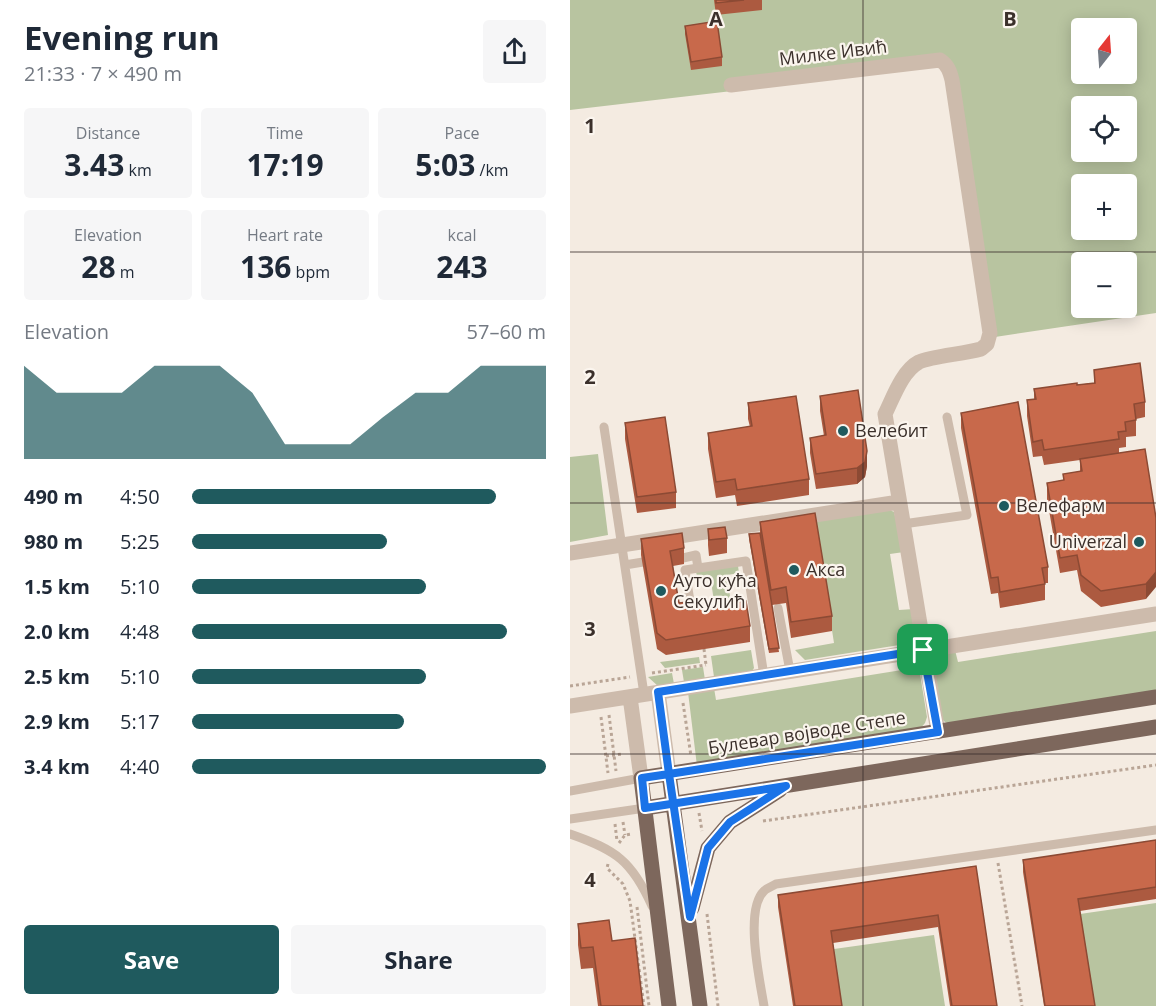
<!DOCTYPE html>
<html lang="en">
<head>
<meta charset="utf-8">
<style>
  :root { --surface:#fff; --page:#f6f6f7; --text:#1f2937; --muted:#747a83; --accent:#1f5a5e }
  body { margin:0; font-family:"Open Sans",sans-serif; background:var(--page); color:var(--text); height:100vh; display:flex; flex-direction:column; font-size:22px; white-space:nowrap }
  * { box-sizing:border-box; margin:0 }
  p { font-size:20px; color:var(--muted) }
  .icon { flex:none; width:33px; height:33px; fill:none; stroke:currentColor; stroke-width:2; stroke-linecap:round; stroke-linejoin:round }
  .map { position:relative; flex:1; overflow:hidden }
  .details { display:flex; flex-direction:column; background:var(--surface); width:570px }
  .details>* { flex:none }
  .needle { width:39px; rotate:17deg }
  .tools { position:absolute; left:501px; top:18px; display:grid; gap:12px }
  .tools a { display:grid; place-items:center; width:66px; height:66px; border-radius:6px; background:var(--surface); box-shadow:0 3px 15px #0003; font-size:30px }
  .pin { position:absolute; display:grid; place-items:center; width:51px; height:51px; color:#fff; margin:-26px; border-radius:12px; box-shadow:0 3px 9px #0006 }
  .round { display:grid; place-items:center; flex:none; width:63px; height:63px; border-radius:6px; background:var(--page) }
  .summary { display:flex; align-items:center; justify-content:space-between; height:102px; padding:0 24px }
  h1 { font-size:33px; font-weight:700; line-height:45px }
  .figures { display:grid; grid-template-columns:repeat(3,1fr); gap:9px; height:102px; padding:6px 24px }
  .figures div { display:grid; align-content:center; border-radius:6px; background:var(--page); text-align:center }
  .figures b { font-size:30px; font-weight:700 }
  .figures small { font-size:16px; font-weight:400 }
  .figures p { font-size:16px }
  .chart { height:168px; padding:12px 24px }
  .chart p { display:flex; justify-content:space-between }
  .chart svg { width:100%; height:108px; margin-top:6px; fill:var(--accent); opacity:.7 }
  .action { display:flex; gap:12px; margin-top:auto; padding:12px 24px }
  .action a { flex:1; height:69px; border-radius:6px; background:var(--accent); color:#fff; font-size:24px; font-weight:700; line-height:69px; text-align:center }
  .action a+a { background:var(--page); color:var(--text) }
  ul { padding:0 24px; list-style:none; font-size:20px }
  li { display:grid; grid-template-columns:96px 72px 1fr; align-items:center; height:45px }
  li i { height:15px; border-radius:8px; background:var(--accent) }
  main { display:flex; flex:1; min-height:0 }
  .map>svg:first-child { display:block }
  .green { fill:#b8c4a0; fill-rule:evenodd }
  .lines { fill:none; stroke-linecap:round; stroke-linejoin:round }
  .path { stroke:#b9a596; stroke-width:3; stroke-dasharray:3 3; stroke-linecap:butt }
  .service { stroke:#cdbbac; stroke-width:9 }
  .minor { stroke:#cdbbac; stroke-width:15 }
  .primary { stroke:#7d675c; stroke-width:15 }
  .wall { fill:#ac5a40 }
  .shaded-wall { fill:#8c4a34 }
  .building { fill:#c8694b; stroke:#8c4a34; stroke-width:1.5 }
  .route-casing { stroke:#fff; stroke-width:12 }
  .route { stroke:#1a73e8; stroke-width:8 }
  .grid { fill:none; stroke:#3b302b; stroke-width:1.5; stroke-opacity:0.55 }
  .poi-dot { fill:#1f5a5e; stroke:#fbf5ee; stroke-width:2 }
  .labels { text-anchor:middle; stroke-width:4.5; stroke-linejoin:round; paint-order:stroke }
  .street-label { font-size:18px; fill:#3b302b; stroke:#fbf5ee }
  .poi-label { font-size:18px; fill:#3b302b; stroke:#fbf5ee; text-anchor:start }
  .grid-label { font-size:20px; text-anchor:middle; font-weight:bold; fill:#3b302b; stroke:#fbf5ee; stroke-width:4.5; stroke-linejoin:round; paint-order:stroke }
</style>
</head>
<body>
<main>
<section class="details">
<div class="summary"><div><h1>Evening run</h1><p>21:33 · 7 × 490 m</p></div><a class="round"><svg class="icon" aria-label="share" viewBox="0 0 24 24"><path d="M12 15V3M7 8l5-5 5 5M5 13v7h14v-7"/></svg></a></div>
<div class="figures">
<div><p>Distance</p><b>3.43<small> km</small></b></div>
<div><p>Time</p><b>17:19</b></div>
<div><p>Pace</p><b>5:03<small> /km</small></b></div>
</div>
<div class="figures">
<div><p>Elevation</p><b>28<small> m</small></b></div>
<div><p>Heart rate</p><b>136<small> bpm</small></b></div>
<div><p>kcal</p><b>243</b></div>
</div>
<div class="chart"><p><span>Elevation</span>57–60 m</p>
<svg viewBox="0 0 160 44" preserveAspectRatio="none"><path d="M0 44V6L10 17L20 17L30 17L40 6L50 6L60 6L70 17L80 38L90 38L100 38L110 27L120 17L130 17L140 6L150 6L160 6V44z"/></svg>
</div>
<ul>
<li><b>490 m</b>4:50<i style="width:86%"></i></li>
<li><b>980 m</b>5:25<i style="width:55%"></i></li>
<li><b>1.5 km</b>5:10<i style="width:66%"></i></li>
<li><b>2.0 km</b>4:48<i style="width:89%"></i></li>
<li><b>2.5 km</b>5:10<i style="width:66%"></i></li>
<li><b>2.9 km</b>5:17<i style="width:60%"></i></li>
<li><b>3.4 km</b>4:40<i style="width:100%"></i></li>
</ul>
<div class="action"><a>Save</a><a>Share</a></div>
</section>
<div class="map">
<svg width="586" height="1006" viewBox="0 0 586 1006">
  <rect width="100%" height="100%" fill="#f4ebe1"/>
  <path class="green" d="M0 0H586V313L425 337 384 65 0 110ZM512 28H556V74H512ZM512 106H556V152H512ZM512 184H556V230H512ZM512 262H556V308H512Z
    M28 454 38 535 0 542V457Z
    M320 510 324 512 334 552 320 554 329 610 344 609 345 639 342 643 235 660 225 650 264 643 245 521Z
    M168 566 169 573 157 575 163 618 147 621 140 575 127 576 126 572Z
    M586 631V693L384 725 375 722 370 717 359 655 385 650 388 662Z
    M181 650 184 668 182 671 144 677 141 656Z
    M347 655 357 717 355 723 349 730 127 766 118 692 144 688 146 700 338 669 337 657Z
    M129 657 130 663 95 668 90 662Z
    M133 667 135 680 114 682 112 670Z
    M102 673 104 684 88 686 78 677Z
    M586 903V1006H523L510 914Z
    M364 935 375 1006H272L264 949Z"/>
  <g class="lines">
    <path class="path" d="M134 649 136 665
      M82 673 136 665
      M0 686 60 677
      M113 703 121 756
      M39 715 46 771
      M31 717 38 773
      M36 756 52 754
      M129 813 132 831
      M193 821 586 765
      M53 822 55 835
      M45 824 47 841
      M49 843 55 835 62 834
      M428 863 452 1006
      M38 864 37 868 53 884 60 901 74 1006
      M67 907 79 1006
      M137 914 148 1006"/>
    <path class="service" d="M34 427 74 694
      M333 524 397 515 377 417
      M113 558 126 555 128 568
      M55 565 73 562
      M208 608 220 671
      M123 620 115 570 176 561 194 676
      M0 791 71 778
      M0 819 75 808
      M0 834C46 850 62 861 82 906
      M194 1006C190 981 174 910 194 891 197 888 203 886 206 884L586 830"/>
    <path class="minor" d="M161 85 370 60C378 65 380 72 382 80L420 333 417 344 411 349C394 354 362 356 349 362 332 371 323 398 315 414L368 732
      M0 553 329 502
      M88 692 99 774
      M60 697 71 778
      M0 706 586 614"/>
    <path class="primary" d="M99 774 130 1006
      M75 808 586 727
      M122 908 138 848 160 822 210 790
      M99 1006 71 778 586 697"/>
  </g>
  <path class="wall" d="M144 0H192V10L146 15Z
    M115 26 152 57V66L121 70 115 34Z
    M524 370 575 402V417L566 419V436L556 437V447L549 448V453L586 518 576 599 531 607 511 591 507 570 490 573 477 499V483L493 480V474L510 472V460L474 465 472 456 463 457 457 416V400L464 399V389L524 383Z
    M250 396 297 466 295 477 287 484 246 489 240 453V438L254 436 250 411Z
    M178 403 239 479V495L167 506 165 495 146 498 138 449V433L180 427 178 419Z
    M391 413 478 567V583H475V600L430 608 428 593 421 594 391 428Z
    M55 423 106 492V508L67 513 55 439Z
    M190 522 262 616V631L221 638 216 603 202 605 209 652 199 653 179 539V534L190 533Z
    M138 529 157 538V553L139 556 138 545Z
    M71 539 114 548V564L103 566 109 603 118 610 180 626V642L96 655 87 649 71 555Z
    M586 840V899L510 911 525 1006H474L453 872V860Z
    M406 866 427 1006H380L368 927 263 943 272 1006H223L208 907V895Z
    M8 924 42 941 73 1006H28L23 968 11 969 8 945Z"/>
  <path class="shaded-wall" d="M297 451V466L295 477 287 484V468Z
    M586 572V587L576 599V584Z"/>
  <path class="building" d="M146 0H174L146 3Z
    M147 21 152 57 121 62 115 26Z
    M570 363 575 402 564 404 566 420 555 422 556 431 548 432 549 439 474 450 472 440 463 442 457 400 466 399 464 389 507 383V385L525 383 524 370Z
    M288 390 297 451 295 462 287 468 246 474 240 438 256 435 250 396Z
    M226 396 239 479 167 490 165 479 146 482 138 433 182 426 178 403Z
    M448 402 478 567 472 568 475 584 430 592 428 577 421 578 391 413Z
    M95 417 106 492 67 497 55 423Z
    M575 449 586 518V572L576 584 531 591 511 575 507 555 490 558 477 483 494 480 493 474 512 471 510 459Z
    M245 513 262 616 221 622 216 587 201 590 190 522Z
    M155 527 157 538 139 540 138 529Z
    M112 533 114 548 100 551 109 603 117 602 118 610 176 601 180 626 96 640 87 633 71 539Z
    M190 533 209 648 199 649 179 534Z
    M586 840V887L508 899 525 1006H475L453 860Z
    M406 866 427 1006H382L368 915 261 931 272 1006H225L208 895Z
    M39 920 42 941 65 938 73 1006H31L23 947 11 948 8 924Z"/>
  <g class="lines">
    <g class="route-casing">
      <path id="route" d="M353 650 88 692 99 774 72 778 75 808 216 786 160 822 138 848 120 917C113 870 106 822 99 774L368 732 353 650"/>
    </g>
    <use href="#route" class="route"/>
  </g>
  <path class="grid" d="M293 0V1006M0 252H586M0 503H586M0 754H586"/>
  <g class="poi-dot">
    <circle cx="273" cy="431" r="6"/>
    <circle cx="434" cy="506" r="6"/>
    <circle cx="569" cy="542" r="6"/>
    <circle cx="224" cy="570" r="6"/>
    <circle cx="91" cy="591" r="6"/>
  </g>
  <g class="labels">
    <g class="street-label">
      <text transform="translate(263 53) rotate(-7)" y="6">Милке Ивић</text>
      <text transform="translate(237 733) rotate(-9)" y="6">Булевар војводе Степе</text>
    </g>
    <g class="poi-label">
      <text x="285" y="437">Велебит</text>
      <text x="446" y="512">Велефарм</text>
      <text x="557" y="548" text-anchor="end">Univerzal</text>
      <text x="236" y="576">Акса</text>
      <text x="103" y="587">Ауто кућа<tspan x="103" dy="21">Секулић</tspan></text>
    </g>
  </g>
  <g class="grid-label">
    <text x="146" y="26">A</text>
    <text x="440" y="26">B</text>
    <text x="20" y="133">1</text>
    <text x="20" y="384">2</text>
    <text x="20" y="636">3</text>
    <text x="20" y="887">4</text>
  </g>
</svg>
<div class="tools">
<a><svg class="needle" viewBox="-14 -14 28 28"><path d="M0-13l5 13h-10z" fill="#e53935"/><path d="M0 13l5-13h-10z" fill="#747a83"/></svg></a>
<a><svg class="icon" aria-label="locate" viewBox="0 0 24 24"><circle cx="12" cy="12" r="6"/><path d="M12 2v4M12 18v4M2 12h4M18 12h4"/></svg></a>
<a>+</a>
<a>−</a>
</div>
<div class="pin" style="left:353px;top:650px;background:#1e9e55"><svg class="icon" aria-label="arrive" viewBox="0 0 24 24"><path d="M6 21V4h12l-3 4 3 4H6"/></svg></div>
</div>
</main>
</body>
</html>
